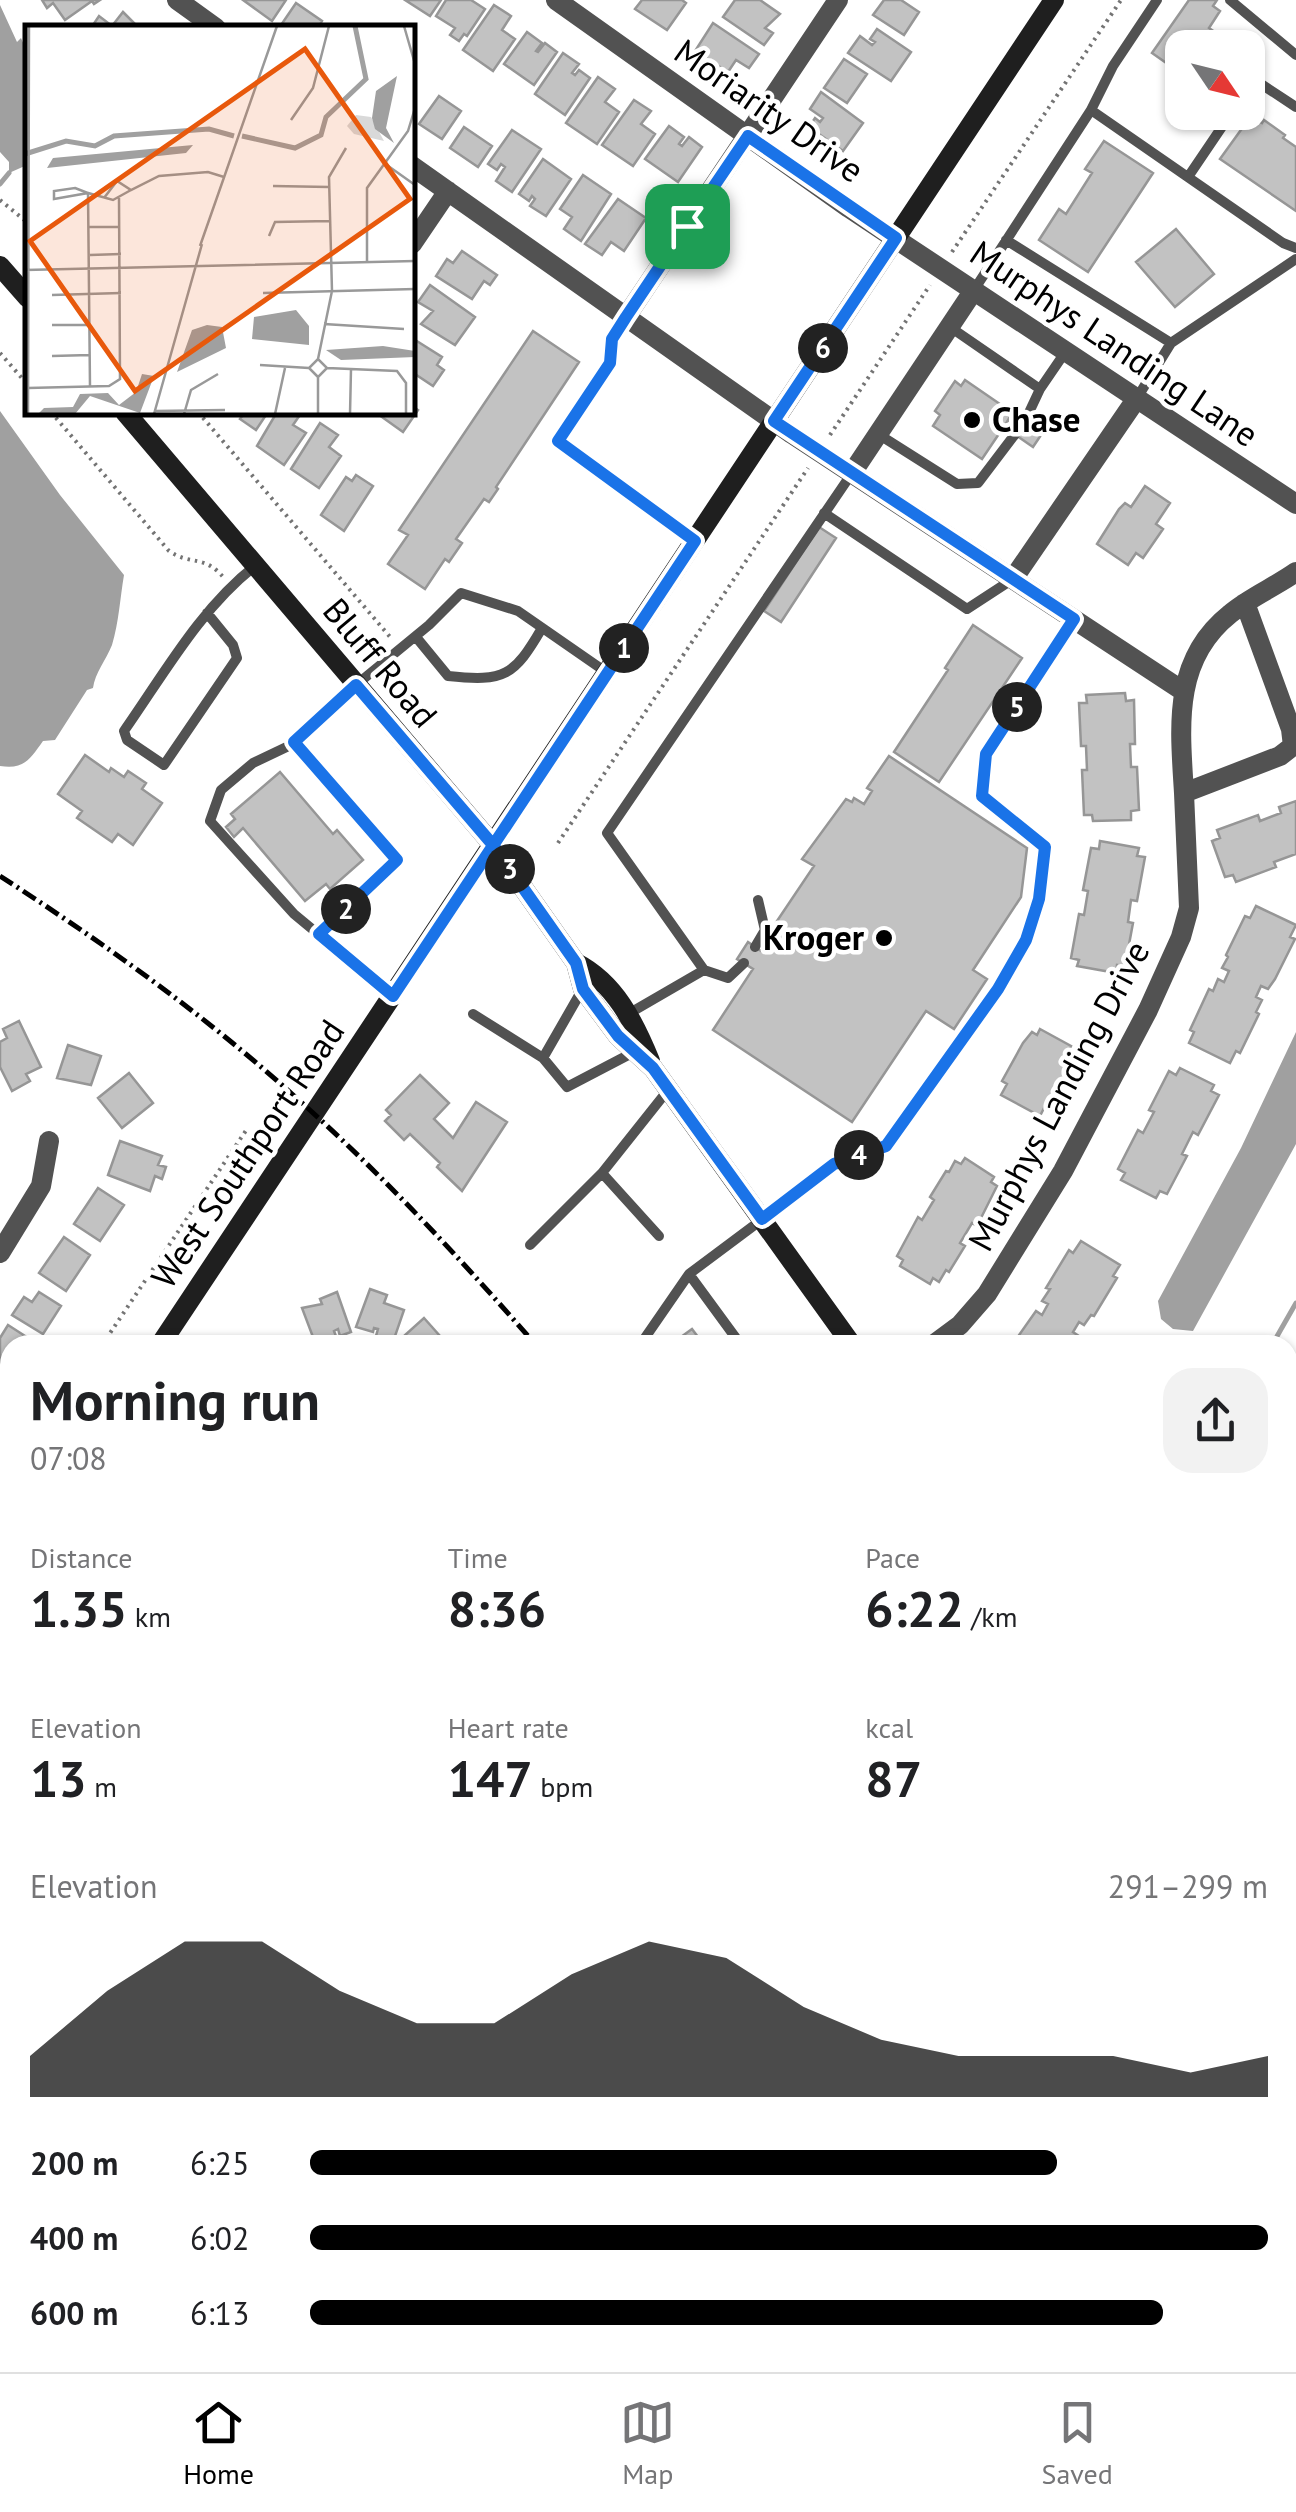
<!DOCTYPE html>
<html lang="en">
<head>
<meta charset="utf-8">
<style>
  :root { --surface:#fff; --page:#f2f2f2; --text:#202124; --muted:#757577; --line:#e0e0e0; --accent:#000 }
  body { margin:0; font-family:"PT Sans",sans-serif; background:var(--page); color:var(--text); height:100vh; display:flex; flex-direction:column; font-size:38px; white-space:nowrap }
  * { box-sizing:border-box; margin:0 }
  p { font-size:32px; color:var(--muted) }
  .icon { flex:none; width:55px; height:55px; fill:none; stroke:currentColor; stroke-width:2; stroke-linecap:round; stroke-linejoin:round }
  .map { position:relative; flex:1; overflow:hidden }
  .panel { position:absolute; left:0px; top:1335px; width:1298px; height:1038px; display:flex; flex-direction:column; background:var(--surface); border-radius:30px 30px 0 0; box-shadow:0 2px 8px #0004 }
  .panel>* { flex:none }
  .needle { width:65px; rotate:125deg }
  .tools { position:absolute; left:1165px; top:30px; display:grid; gap:20px }
  .tools a { display:grid; place-items:center; width:100px; height:100px; border-radius:20px; background:var(--surface); box-shadow:0 2px 8px #0004; font-size:50px }
  .pin { position:absolute; display:grid; place-items:center; width:85px; height:85px; color:#fff; margin:-42px; border-radius:20px; box-shadow:0 5px 15px #0006 }
  .km { position:absolute; width:50px; height:50px; margin:-25px; border-radius:50%; background:#222; color:#fff; font-size:28px; line-height:50px; text-align:center }
  .round { display:grid; place-items:center; flex:none; width:105px; height:105px; border-radius:30px; background:var(--page) }
  .overview { display:flex; align-items:center; justify-content:space-between; height:170px; padding:0 30px }
  h1 { font-size:55px; font-weight:800; line-height:75px }
  .stats { display:grid; grid-template-columns:repeat(3,1fr); gap:15px; height:170px; padding:10px 30px }
  .stats div { display:grid; align-content:center }
  .stats b { font-size:50px; font-weight:800 }
  .stats small { font-size:28px; font-weight:400 }
  .stats p { font-size:28px }
  .chart { height:280px; padding:20px 30px }
  .chart p { display:flex; justify-content:space-between }
  .chart svg { width:100%; height:180px; margin-top:10px; fill:var(--accent); opacity:.7 }
  ul { padding:0 30px; list-style:none; font-size:32px }
  li { display:grid; grid-template-columns:160px 120px 1fr; align-items:center; height:75px }
  li i { height:25px; border-radius:12px; background:var(--accent) }
  .dock { display:flex; justify-content:space-around; align-items:center; height:140px; border-top:2px solid var(--line); background:var(--surface); font-size:28px; color:var(--muted) }
  .dock a { display:grid; justify-items:center; gap:5px }
  .dock .on { color:var(--accent) }
  .map>svg:first-child { display:block }
  .green { fill:#d9d9d9 }
  .water { fill:#a0a0a0 }
  .lines { fill:none; stroke-linecap:round; stroke-linejoin:round }
  .stream { stroke:#a0a0a0; stroke-width:5 }
  .building { fill:#c2c2c2; stroke:#969696; stroke-width:2.5 }
  .path { stroke:#747474; stroke-width:4; stroke-dasharray:2.5 5; stroke-linecap:butt }
  .lane { stroke:#525252; stroke-width:10 }
  .street { stroke:#525252; stroke-width:20 }
  .secondary { stroke:#1f1f1f; stroke-width:20 }
  .rail { stroke:#000; stroke-width:5; stroke-dasharray:15 5 2.5 5; stroke-linecap:butt }
  .route-casing { stroke:#fff; stroke-width:20 }
  .route { stroke:#1a73e8; stroke-width:12 }
  .poi-dot { fill:#000; stroke:#fff; stroke-width:4 }
  .labels { text-anchor:middle; stroke-width:9; stroke-linejoin:round; paint-order:stroke }
  .street-label { font-size:35px; fill:#000; stroke:#fff }
  .poi-label { font-size:35px; font-weight:bold; fill:#000; stroke:#fff; text-anchor:start }
  .inset-river { fill:none; stroke:#a0a0a0; stroke-width:5 }
  .inset-road { fill:none; stroke:#999; stroke-width:2.5 }
  .view { fill:#e8590c; fill-opacity:0.15; stroke:#e8590c; stroke-width:5 }
  .inset-edge { fill:none; stroke:#000; stroke-width:5 }
</style>
</head>
<body>
<div class="map">
<svg width="1296" height="2372" viewBox="0 0 1296 2372">
  <rect width="100%" height="100%" fill="#fff"/>
  <path class="green" d="M520 2362H713V2363L711 2372H506L511 2365Z"/>
  <path class="water" d="M0 5 17 42 21 38 27 52V165L9 173V162L0 152Z
    M0 411 60 495 124 575C120 598 119 622 112 645 106 660 95 673 93 688L87 690 55 740 43 741C30 759 24 770 0 766Z
    M1296 1032V1144L1193 1331 1173 1329 1161 1319 1158 1301 1241 1148Z"/>
  <g class="lines">
    <path class="stream" d="M0 184 9 173
      M1272 1345 1296 1303
      M839 2372 841 2362"/>
  </g>
  <path class="building" d="M42 0H100L94 4 92 1 65 20 53 3 47 8Z
    M243 0H286L272 21Z
    M405 0H441L430 16Z
    M446 0H471L485 9 467 36 464 34 459 41 450 35 455 28 436 16Z
    M642 0H682L686 3 667 30 635 9Z
    M735 0H760L780 14 765 28 773 33 764 45 723 17Z
    M884 0H901L919 12 904 35 873 15Z
    M1189 0H1217L1213 6 1220 11 1209 28 1232 44 1229 48H1182V74L1152 53Z
    M296 3 322 21 318 28H279Z
    M494 5 511 16 502 30 515 39 493 71 463 50Z
    M123 12 139 28H91L99 16 112 26Z
    M713 23 759 54 749 68 736 60 728 72 695 51Z
    M877 29 911 52 891 81 848 53 860 36 872 45 875 42 870 39Z
    M527 32 542 43 536 51 538 52 545 43 557 52 534 85 504 64Z
    M563 53 579 64 572 73 575 75 579 70 590 78 565 115 535 94Z
    M844 59 867 74 847 103 824 88Z
    M598 77 615 89 605 102 619 112 597 144 566 123Z
    M821 92 863 123 843 151 809 127 815 118 820 122 823 118 810 109Z
    M439 96 461 111 442 139 419 124Z
    M634 100 651 111 641 124 655 134 633 166 602 145Z
    M1251 116 1262 123 1264 120 1285 135 1283 138 1296 147V211L1220 159Z
    M669 126 684 137 679 144 682 146 689 137 702 147 678 182 645 159Z
    M464 127 492 146 478 167 450 148Z
    M512 130 541 149 512 192 496 181 505 167 501 164 497 170 488 164Z
    M1104 141 1153 173 1088 272 1039 240 1059 209 1066 214 1092 173 1085 169Z
    M543 159 571 179 546 216 530 206 535 199 532 196 529 201 519 194Z
    M583 175 611 194 581 241 564 229 572 217 560 209Z
    M618 199 646 218 624 251 611 242 602 255 585 244Z
    M1176 229 1214 274 1175 307 1136 262Z
    M462 251 497 275 490 285 484 281 472 299 436 276 447 259 453 263Z
    M430 285 475 317 455 345 421 324 433 311 418 302Z
    M533 331 579 362 496 487 498 489 489 502 484 499 456 539 462 543 449 562 445 559 425 589 388 564 408 535 399 530Z
    M412 338 442 357 437 365 444 370 433 386 412 372Z
    M965 380 1013 413 982 459 933 426 940 415 935 411 955 381 961 386Z
    M412 406 418 410 403 432 375 412H412Z
    M245 412H268L256 430 240 419Z
    M277 412H302L293 425 306 433 284 465 257 446Z
    M1011 415 1041 435 1033 447 1004 427Z
    M320 423 338 435 329 447 341 456 319 488 291 469Z
    M356 475 373 486 344 531 321 515 346 477 352 481Z
    M1145 486 1170 503 1156 524 1163 529 1143 558 1136 553 1128 565 1097 544 1119 509 1125 503 1131 507Z
    M819 527 836 538 781 622 764 611Z
    M973 625 1022 658 939 782 894 752 948 670 945 668Z
    M1125 693 1126 701 1134 700 1135 744H1130L1131 767H1137L1139 810 1131 811V820L1093 821 1092 815H1084L1082 770H1087L1086 746H1081L1079 703H1087L1086 695Z
    M85 755 109 772 111 768 124 777 128 771 146 783 142 789 162 803 133 845 118 834 112 842 77 818 82 811 58 794Z
    M889 756 1027 848 1021 897 973 970 987 979 954 1029 926 1011 852 1122 713 1030 753 969 737 959 748 942 764 953 777 934 771 930 814 866 802 859 846 799 852 802 854 798 864 804 872 791 867 788Z
    M280 772 333 834 337 830 363 860 330 889 326 884 305 901 243 828 234 837 226 827 235 819 231 814Z
    M1296 801V854L1274 862 1276 867 1236 882 1233 875 1225 877 1212 841 1220 838 1217 830 1258 815 1260 821 1281 813 1279 807Z
    M1100 841 1139 848 1137 856 1145 857 1137 901 1131 900 1128 922 1133 923 1125 966 1117 965 1116 973 1077 966 1079 960 1071 958 1079 914 1084 915 1088 891 1083 890 1091 848 1099 849Z
    M1256 906 1296 925 1290 937 1295 939 1275 979 1268 989 1261 986 1256 997 1262 1000 1256 1012 1259 1014 1240 1053 1236 1051 1230 1063 1189 1043 1194 1032 1190 1030 1209 989 1213 991 1218 979 1224 982 1229 971 1222 968 1228 957 1226 955 1245 916 1250 918Z
    M19 1021 41 1067 26 1074 30 1081 12 1091 0 1067V1042L7 1038 3 1029Z
    M1040 1029 1071 1046 1069 1050 1075 1053 1068 1065 1072 1067 1051 1107 1046 1104 1040 1116 1001 1095 1007 1084 1002 1081 1023 1043 1032 1032 1037 1035Z
    M68 1045 101 1056 91 1085 57 1078Z
    M1180 1068 1214 1085 1211 1091 1219 1095 1198 1135 1193 1132 1182 1154 1187 1156 1167 1194 1160 1191 1156 1198 1121 1180 1125 1173 1118 1169 1138 1130 1143 1133 1154 1112 1149 1110 1169 1071 1176 1075Z
    M129 1073 153 1103 122 1128 98 1098Z
    M420 1075 449 1103 434 1119 453 1138 476 1102 507 1122 462 1191 437 1167 440 1163 410 1134 404 1140 385 1121 391 1115 386 1110Z
    M120 1141 162 1156 158 1165 166 1167 162 1179 155 1176 150 1191 108 1175Z
    M965 1158 994 1177 991 1182 997 1186 977 1226 972 1223 960 1243 965 1246 949 1272 946 1270 939 1282 933 1278 930 1284 900 1266 903 1260 897 1256 918 1217 922 1220 934 1200 930 1197 946 1171 949 1172 955 1161 961 1164Z
    M98 1188 124 1205 100 1241 74 1224Z
    M64 1237 90 1255 66 1291 39 1273Z
    M1081 1241 1120 1265 1113 1276 1117 1278 1094 1316 1091 1315 1084 1325 1079 1322 1073 1332 1079 1336 1073 1345H1012L1036 1311 1042 1315 1048 1304 1042 1301 1050 1289 1046 1288 1069 1250 1073 1253Z
    M370 1289 387 1295 384 1303 404 1310 393 1342 376 1336 378 1329 374 1328 373 1332 356 1327Z
    M39 1292 61 1306 43 1334 12 1315 24 1297 32 1302Z
    M337 1292 351 1332 340 1336 338 1329 334 1331 337 1339 316 1345 302 1308 322 1304 320 1299Z
    M424 1318 448 1345H394Z
    M8 1325 39 1345H10V1376L0 1370V1338Z
    M692 1329 704 1345H659L658 1344 666 1338 670 1345Z
    M0 1752 4 1755 0 1760 3 1762 10 1754V1782L2 1794 0 1793Z
    M0 2055 10 2061V2091L2 2103Z
    M51 2362H105L107 2366 99 2369 100 2372H55Z
    M975 2362H1027L1034 2372H975Z
    M1166 2362H1207L1211 2367 1205 2372H1173Z"/>
  <g class="lines">
    <path class="path" d="M0 200 28 223
      M952 252 1121 0
      M0 353 28 385
      M51 412 169 551C191 566 204 554 224 578
      M198 412 391 638
      M830 435 930 285
      M558 843 808 468
      M102 1345 247 1129
      M0 1498 10 1483"/>
    <path class="lane" d="M1230 0 1296 55
      M1248 91 1255 80 1296 107
      M1091 110 1113 66 1157 0
      M1188 177 1232 112
      M1006 240 1171 343
      M974 290 1091 110 1283 243 1296 248
      M626 317 612 339 610 363 558 441 694 540
      M1040 389 1066 351
      M1137 398 1171 343 1296 259
      M878 434 957 484 978 483 1025 421 1040 389 950 327
      M824 513 967 609 1013 579
      M207 613 233 645 237 658 164 765 127 740 124 731C164 674 200 609 255 566
      M416 637 448 676C505 682 514 676 542 628
      M295 743 397 860 319 935
      M755 947 765 930 758 900
      M704 970 728 978 744 963
      M393 996 294 914 210 821 221 790 253 763 295 743 356 685 429 625 461 593 518 611 606 672
      M473 1014 543 1058 567 1087 634 1052
      M628 1014 704 970 607 833 852 473
      M543 1058 582 990
      M602 1173 659 1236
      M530 1245 602 1173 668 1090
      M640 1345 689 1274
      M741 1345 689 1274 835 1165 886 1145 998 989 1025 940 1039 899 1045 847 982 795 986 754 1074 619
      M1288 1503 1296 1484
      M1288 2029 1296 2041
      M1288 2212 1296 2222
      M477 2372 484 2362"/>
    <path class="street" d="M177 0 216 28
      M556 0 849 208 1296 504
      M412 166 792 434 1183 691
      M412 244 448 191
      M626 317 838 0
      M852 473 974 290
      M1013 579 1137 398
      M1184 793C1180 727 1172 660 1230 614 1250 597 1275 587 1296 572
      M0 1253 41 1186 49 1141
      M933 1345 960 1325 987 1294 1063 1171 1148 1010 1181 937 1189 908 1184 793 1280 756 1293 746 1291 729 1245 603
      M0 1692 10 1698
      M0 1995 10 2001
      M1107 2362 1115 2372
      M303 2372 318 2367"/>
    <path class="secondary" d="M0 266 28 298
      M125 412 493 845 576 963 583 989 618 1036 653 1068 852 1345
      M576 963C615 983 634 1022 650 1061
      M160 1345 1054 0
      M0 1583 10 1568
      M1288 1951 1296 1963"/>
    <path class="rail" d="M0 876C102 942 202 1013 292 1094 380 1172 459 1257 536 1345
      M1288 2311 1296 2322"/>
  </g>
  <g class="lines">
    <g class="route-casing">
      <path id="route" d="M687 226 626 317 612 339 610 363 558 441 695 541 518 808 393 996 319 934 397 860 294 742 356 685 493 845 576 963 583 989 618 1036 653 1068 762 1219 834 1164 886 1146 998 989 1026 940 1039 899 1045 847 982 796 986 754 1074 619 774 421 896 238 748 136 687 226"/>
    </g>
    <use href="#route" class="route"/>
  </g>
  <g class="poi-dot">
    <circle cx="972" cy="420" r="10"/>
    <circle cx="884" cy="938" r="10"/>
  </g>
  <g class="labels">
    <g class="street-label">
      <text transform="translate(769 111) rotate(35)" y="12">Moriarity Drive</text>
      <text transform="translate(1114 344) rotate(34)" y="12">Murphys Landing Lane</text>
      <text transform="translate(380 663) rotate(50)" y="12">Bluff Road</text>
      <text transform="translate(1059 1096) rotate(-62)" y="12">Murphys Landing Drive</text>
      <text transform="translate(248 1154) rotate(-56)" y="12">West Southport Road</text>
    </g>
    <g class="poi-label">
      <text x="992" y="432">Chase</text>
      <text x="864" y="950" text-anchor="end">Kroger</text>
    </g>
  </g>
  <g transform="translate(25 25)">
    <rect width="390" height="390" fill="#fff"/>
    <path d="M331 90 346 92 359 116 329 109 322 101Z" fill="#d9d9d9"/>
    <path d="M372 51 361 103 369 118 350 104 347 93 351 66ZM168 120 161 128 22 143 28 133ZM271 285 284 301V320L227 314 229 292ZM182 300 197 302 201 323 152 347 167 305ZM358 321 390 326V332L316 335 301 325ZM117 349 129 351 115 388 65 371 50 389H13L19 383 48 382 55 369 83 368 94 380 111 367Z" fill="#a0a0a0"/>
    <path class="inset-river" d="M217 111 270 123 296 110 301 92 341 54 330 1M0 129 41 116 70 121 89 111 184 104 209 111"/>
    <path class="inset-road" d="M379 1 390 39M266 95 288 63 304 1M359 138 390 160M248 161 304 162M50 163 63 168 29 174V166ZM79 173 92 156 106 165 134 151 183 147 199 152M64 202H95M244 211 250 197 305 196M175 221 252 1M65 230 96 229M342 237V163L383 106 390 83M0 245 390 236M238 268 390 264M27 270 96 268M299 299 379 304M27 300H65M27 331 65 330M293 334 307 266 304 152 321 123M235 340 284 343M302 343 372 346 381 358V389M65 361 63 168 88 175 106 165M3 363 84 361 95 354 94 173M130 386 200 385M3 389 4 1M129 389 177 219M159 389 166 365 193 349M250 389 260 343M293 389V352L302 343 293 334 284 343 293 352M325 389 326 344"/>
    <path class="view" d="M280 24 385 174 110 366 5 216Z"/>
    <rect width="390" height="390" class="inset-edge"/>
  </g>
</svg>
<div class="tools">
<a><svg class="needle" viewBox="-14 -14 28 28"><path d="M0-13l5 13h-10z" fill="#e53935"/><path d="M0 13l5-13h-10z" fill="#757577"/></svg></a>
</div>
<div class="pin" style="left:687px;top:226px;background:#1e9e55"><svg class="icon" aria-label="arrive" viewBox="0 0 24 24"><path d="M6 21V4h12l-3 4 3 4H6"/></svg></div>
<b class="km" style="left:624px;top:648px">1</b>
<b class="km" style="left:346px;top:909px">2</b>
<b class="km" style="left:510px;top:869px">3</b>
<b class="km" style="left:859px;top:1155px">4</b>
<b class="km" style="left:1017px;top:707px">5</b>
<b class="km" style="left:823px;top:348px">6</b>
<section class="panel">
<div class="overview"><div><h1>Morning run</h1><p>07:08</p></div><a class="round"><svg class="icon" aria-label="share" viewBox="0 0 24 24"><path d="M12 15V3M7 8l5-5 5 5M5 13v7h14v-7"/></svg></a></div>
<div class="stats">
<div><p>Distance</p><b>1.35<small> km</small></b></div>
<div><p>Time</p><b>8:36</b></div>
<div><p>Pace</p><b>6:22<small> /km</small></b></div>
</div>
<div class="stats">
<div><p>Elevation</p><b>13<small> m</small></b></div>
<div><p>Heart rate</p><b>147<small> bpm</small></b></div>
<div><p>kcal</p><b>87</b></div>
</div>
<div class="chart"><p><span>Elevation</span>291–299 m</p>
<svg viewBox="0 0 160 44" preserveAspectRatio="none"><path d="M0 44V34L10 18L20 6L30 6L40 18L50 26L60 26L70 14L80 6L90 10L100 22L110 30L120 34L130 34L140 34L150 38L160 34V44z"/></svg>
</div>
<ul>
<li><b>200 m</b>6:25<i style="width:78%"></i></li>
<li><b>400 m</b>6:02<i style="width:100%"></i></li>
<li><b>600 m</b>6:13<i style="width:89%"></i></li>
</ul>
</section>
</div>
<nav class="dock">
<a class="on"><svg class="icon" aria-label="home" viewBox="0 0 24 24"><path d="M3 11l9-7 9 7M6 9v11h12V9"/></svg>Home</a>
<a><svg class="icon" aria-label="map" viewBox="0 0 24 24"><path d="M3 6l6-2 6 2 6-2v14l-6 2-6-2-6 2zM9 4v14M15 6v14"/></svg>Map</a>
<a><svg class="icon" aria-label="saved" viewBox="0 0 24 24"><path d="M7 4h10v16l-5-4-5 4z"/></svg>Saved</a>
</nav>
</body>
</html>
